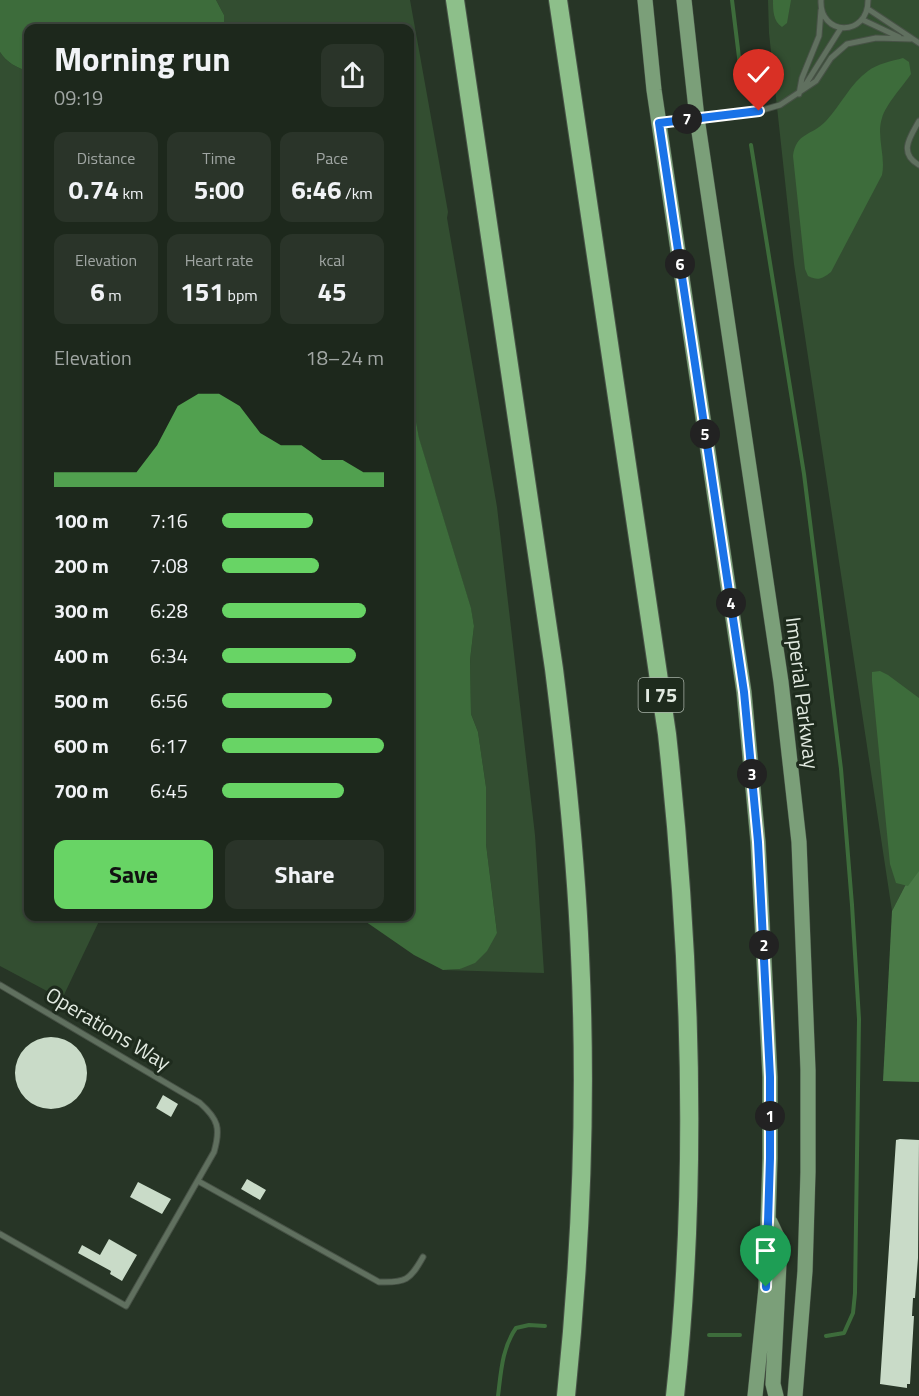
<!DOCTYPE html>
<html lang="en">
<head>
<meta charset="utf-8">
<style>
  :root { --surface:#1d281c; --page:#2a3429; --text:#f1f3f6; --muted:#a0a6a3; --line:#3b443b; --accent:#68d465 }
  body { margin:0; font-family:"Titillium Web",sans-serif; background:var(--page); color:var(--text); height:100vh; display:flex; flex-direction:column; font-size:22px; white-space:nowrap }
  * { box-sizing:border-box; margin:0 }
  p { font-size:20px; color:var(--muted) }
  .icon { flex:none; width:33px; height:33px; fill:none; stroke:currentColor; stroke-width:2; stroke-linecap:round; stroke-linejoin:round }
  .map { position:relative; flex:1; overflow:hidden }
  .panel { position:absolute; left:24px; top:24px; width:390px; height:897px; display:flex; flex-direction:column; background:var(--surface); border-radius:12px; box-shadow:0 2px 4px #0004,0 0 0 2px var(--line) }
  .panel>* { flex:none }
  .pin { position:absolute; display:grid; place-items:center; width:51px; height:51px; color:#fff; margin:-62px -26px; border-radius:50% 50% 50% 0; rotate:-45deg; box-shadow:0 0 6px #0007 }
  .pin .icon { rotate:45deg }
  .km { position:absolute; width:30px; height:30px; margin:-15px; border-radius:50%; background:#222; color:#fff; font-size:16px; line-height:30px; text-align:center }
  .round { display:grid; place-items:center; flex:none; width:63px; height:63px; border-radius:12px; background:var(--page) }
  .summary { display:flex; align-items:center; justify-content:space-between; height:102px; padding:0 30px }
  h1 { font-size:33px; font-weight:700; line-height:45px }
  .figures { display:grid; grid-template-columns:repeat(3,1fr); gap:9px; height:102px; padding:6px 30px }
  .figures div { display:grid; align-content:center; border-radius:12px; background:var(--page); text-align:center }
  .figures b { font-size:26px; font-weight:700 }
  .figures small { font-size:16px; font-weight:400 }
  .figures p { font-size:16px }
  .chart { height:168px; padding:12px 30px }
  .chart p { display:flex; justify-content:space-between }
  .chart svg { width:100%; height:108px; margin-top:6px; fill:var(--accent); opacity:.7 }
  .primary-button { display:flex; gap:12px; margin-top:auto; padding:12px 30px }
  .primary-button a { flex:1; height:69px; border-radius:12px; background:var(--accent); color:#111; font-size:24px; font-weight:700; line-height:69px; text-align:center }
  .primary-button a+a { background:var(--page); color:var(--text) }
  ul { padding:0 30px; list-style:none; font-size:20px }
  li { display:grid; grid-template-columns:96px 72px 1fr; align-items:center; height:45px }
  li i { height:15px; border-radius:8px; background:var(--accent) }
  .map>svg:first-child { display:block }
  .green { fill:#334e31 }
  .forest { fill:#4a7a47 }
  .water { fill:#3d6c3b }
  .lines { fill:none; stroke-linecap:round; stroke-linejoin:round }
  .stream { stroke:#3d6c3b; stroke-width:4 }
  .building { fill:#c9dbc8 }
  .lane-casing { stroke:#475246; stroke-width:7 }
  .primary-casing { stroke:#475246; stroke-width:16 }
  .highway-casing { stroke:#475246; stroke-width:20 }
  .lane { stroke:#60705f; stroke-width:5 }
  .primary { stroke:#7b9f79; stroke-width:15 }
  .highway { stroke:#8dbf8a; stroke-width:18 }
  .route-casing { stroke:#fff; stroke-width:12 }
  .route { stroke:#1a73e8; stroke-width:8 }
  .labels { text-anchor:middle; stroke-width:6; stroke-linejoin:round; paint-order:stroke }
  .shield { fill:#1e2b1d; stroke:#a7b1a6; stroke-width:1.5 }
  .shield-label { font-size:20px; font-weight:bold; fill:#e2eae1 }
  .street-label { font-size:21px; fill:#e2eae1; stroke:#1e2b1d }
</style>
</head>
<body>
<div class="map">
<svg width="919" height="1396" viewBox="0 0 919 1396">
  <rect width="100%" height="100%" fill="#273526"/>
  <path class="green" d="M216 0H410L448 212 447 218 497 507 535 835 544 973 443 970 460 969 497 933 486 844V787L478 732 471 714 470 660 474 626 471 609 419 439 413 405 412 309 410 295V28H224V15Z
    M768 0H919V859L892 911 794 264 769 33Z
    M0 52C6 62 17 68 28 71V916L101 917 62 999 0 966Z"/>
  <path class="forest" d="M919 859V1082L883 1081 892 911Z"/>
  <path class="water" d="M0 0H216L224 15V28H28V71C17 68 6 62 0 52Z
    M773 0H791L787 23 782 27C773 21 773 10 773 0Z
    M903 58 909 62 911 74C903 86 886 104 882 118 876 136 886 156 882 175L831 272C822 279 818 281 808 276L805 269 793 156C796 132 812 136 826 121 841 105 850 84 868 71 877 64 892 61 903 58Z
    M410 295 412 309 413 405 419 438 471 608 474 626 470 660 471 714 478 732 486 787V844L497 933 487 951 475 963 460 969 443 970 414 955 359 917 410 916Z
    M880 671 888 675 919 698V871L908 886 896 883 890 864 872 681V672Z"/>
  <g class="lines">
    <path class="stream" d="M732 0 742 82
      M751 145 804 474 841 769 852 905 859 1019 855 1293 853 1313 844 1333 826 1336
      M709 1335H740
      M498 1396C501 1372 502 1348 516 1328L529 1325 545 1326"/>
  </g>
  <path class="building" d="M15 1073a36 36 0 1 1 72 0a36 36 0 1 1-72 0Z
    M163 1095 178 1104 171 1117 156 1108Z
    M900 1139 919 1140 918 1258 915 1298H913L912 1316H914L910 1384H907V1388L880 1384 896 1140Z
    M247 1179 266 1190 260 1200 241 1189Z
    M138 1182 171 1199 162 1214 130 1197Z
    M109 1239 137 1255 122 1281 110 1274 111 1271 78 1253 82 1245 100 1255Z"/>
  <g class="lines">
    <g class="lane-casing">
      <path id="lane" d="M821 0C819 36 868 38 868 0
        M868 9 919 43
        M863 20 899 37
        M802 90 841 28
        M799 94 802 78 819 36 821 10
        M919 121C910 137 898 153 919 165
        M661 122 759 111 780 105 816 81 831 58 847 44 876 38 911 39
        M0 985 200 1103C218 1119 221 1128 214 1152L126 1306 0 1234
        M198 1181 379 1282C406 1283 410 1280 423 1257"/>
    </g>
    <g class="primary-casing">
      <path id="primary" d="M645 0 654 90 744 692 758 842 770 1077V1158L766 1288 755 1396
        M684 0 697 118 781 682 799 842 808 1070V1172L805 1271 795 1396
        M770 1222 780 1243 773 1384 776 1396"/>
    </g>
    <g class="highway-casing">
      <path id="highway" d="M455 0 554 669C566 764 576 859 580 955 587 1102 581 1250 566 1396
        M558 0 667 734C691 954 699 1176 675 1396"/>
    </g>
    <use href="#lane" class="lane"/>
    <use href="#primary" class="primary"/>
    <use href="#highway" class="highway"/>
  </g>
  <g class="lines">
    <g class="route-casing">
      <path id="route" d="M759 111 659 123 744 692 758 842 770 1077V1158L766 1287"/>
    </g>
    <use href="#route" class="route"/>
  </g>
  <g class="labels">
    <rect class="shield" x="638.5" y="678" width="45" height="34" rx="4.5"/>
    <g class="shield-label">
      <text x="661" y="702">I 75</text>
    </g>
    <g class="street-label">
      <text transform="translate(802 693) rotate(83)" y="7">Imperial Parkway</text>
      <text transform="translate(108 1029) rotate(31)" y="7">Operations Way</text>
    </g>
  </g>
</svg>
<div class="pin" style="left:766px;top:1287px;background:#1e9e55"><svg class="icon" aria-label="arrive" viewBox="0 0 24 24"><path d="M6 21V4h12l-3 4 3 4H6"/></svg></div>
<div class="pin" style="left:759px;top:111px;background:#d93025"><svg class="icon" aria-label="check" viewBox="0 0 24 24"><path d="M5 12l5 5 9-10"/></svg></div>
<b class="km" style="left:770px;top:1116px">1</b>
<b class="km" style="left:764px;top:945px">2</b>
<b class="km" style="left:752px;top:774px">3</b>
<b class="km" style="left:731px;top:603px">4</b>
<b class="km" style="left:705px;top:434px">5</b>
<b class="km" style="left:680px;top:264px">6</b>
<b class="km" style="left:687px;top:119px">7</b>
<section class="panel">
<div class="summary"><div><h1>Morning run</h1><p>09:19</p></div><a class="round"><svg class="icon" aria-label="share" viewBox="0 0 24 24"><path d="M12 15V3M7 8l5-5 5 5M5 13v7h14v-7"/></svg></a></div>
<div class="figures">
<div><p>Distance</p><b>0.74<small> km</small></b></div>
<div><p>Time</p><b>5:00</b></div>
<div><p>Pace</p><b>6:46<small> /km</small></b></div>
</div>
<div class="figures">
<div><p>Elevation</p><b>6<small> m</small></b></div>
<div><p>Heart rate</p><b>151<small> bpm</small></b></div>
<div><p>kcal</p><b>45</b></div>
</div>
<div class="chart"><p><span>Elevation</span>18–24 m</p>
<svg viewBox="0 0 160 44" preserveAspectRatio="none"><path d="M0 44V38L10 38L20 38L30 38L40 38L50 27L60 11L70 6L80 6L90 11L100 22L110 27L120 27L130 33L140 33L150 38L160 38V44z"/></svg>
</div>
<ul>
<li><b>100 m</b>7:16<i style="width:56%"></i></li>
<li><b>200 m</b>7:08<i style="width:60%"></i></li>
<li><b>300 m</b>6:28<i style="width:89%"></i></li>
<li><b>400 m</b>6:34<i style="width:83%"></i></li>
<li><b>500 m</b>6:56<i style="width:68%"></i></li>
<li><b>600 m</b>6:17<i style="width:100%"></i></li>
<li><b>700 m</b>6:45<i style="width:75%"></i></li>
</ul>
<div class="primary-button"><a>Save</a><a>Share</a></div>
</section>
</div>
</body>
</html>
